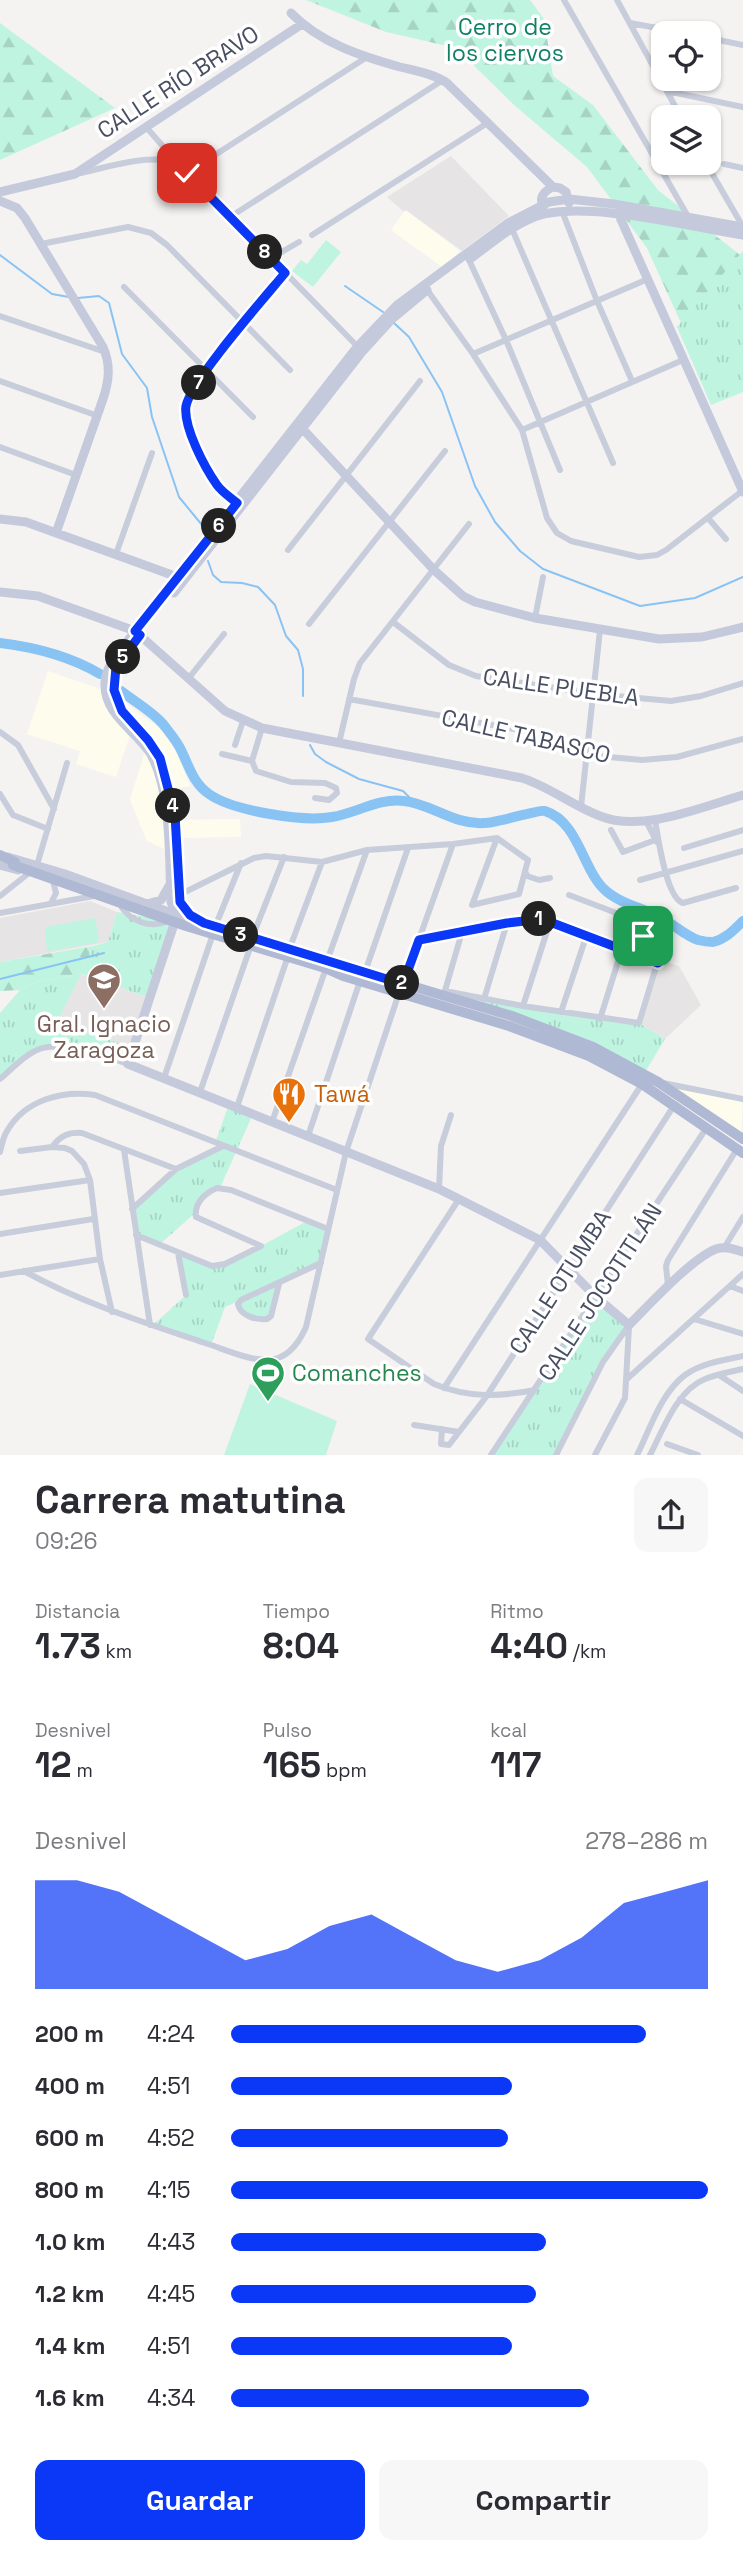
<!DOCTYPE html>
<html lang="es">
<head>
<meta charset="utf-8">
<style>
  :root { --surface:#fff; --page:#f7f7f7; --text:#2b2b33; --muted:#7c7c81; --accent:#0b38f6 }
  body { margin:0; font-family:"Space Grotesk",sans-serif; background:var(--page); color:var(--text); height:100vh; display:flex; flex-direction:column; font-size:26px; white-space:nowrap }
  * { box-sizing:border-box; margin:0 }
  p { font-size:23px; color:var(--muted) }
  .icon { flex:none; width:38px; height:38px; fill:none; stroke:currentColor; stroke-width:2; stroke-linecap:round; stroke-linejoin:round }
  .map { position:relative; height:1455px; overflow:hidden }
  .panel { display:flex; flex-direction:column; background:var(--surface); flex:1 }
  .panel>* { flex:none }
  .controls { position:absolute; left:651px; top:21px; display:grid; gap:14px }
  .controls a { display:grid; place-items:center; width:70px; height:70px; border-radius:14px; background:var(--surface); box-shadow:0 2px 5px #0004; font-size:35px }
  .pin { position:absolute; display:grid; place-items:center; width:60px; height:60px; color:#fff; margin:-30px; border-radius:14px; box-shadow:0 4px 10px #0006 }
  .km { position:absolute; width:35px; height:35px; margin:-18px; border-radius:50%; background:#222; color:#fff; font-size:19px; line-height:35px; text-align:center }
  .round { display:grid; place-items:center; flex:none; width:74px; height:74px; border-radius:14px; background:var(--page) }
  .summary { display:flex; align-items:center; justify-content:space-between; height:119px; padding:0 35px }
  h1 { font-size:38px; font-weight:700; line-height:52px }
  .figures { display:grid; grid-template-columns:repeat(3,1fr); gap:10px; height:119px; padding:7px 35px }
  .figures div { display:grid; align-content:center }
  .figures b { font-size:35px; font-weight:700 }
  .figures small { font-size:19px; font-weight:400 }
  .figures p { font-size:19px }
  .chart { height:196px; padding:14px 35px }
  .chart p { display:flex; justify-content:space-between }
  .chart svg { width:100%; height:126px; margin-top:7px; fill:var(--accent); opacity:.7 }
  .action { display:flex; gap:14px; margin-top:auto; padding:14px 35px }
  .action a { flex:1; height:80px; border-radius:14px; background:var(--accent); color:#fff; font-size:28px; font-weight:700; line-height:80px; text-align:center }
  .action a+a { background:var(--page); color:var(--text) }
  ul { padding:0 35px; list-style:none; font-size:23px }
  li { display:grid; grid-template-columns:112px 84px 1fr; align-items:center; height:52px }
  li i { height:18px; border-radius:9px; background:var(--accent) }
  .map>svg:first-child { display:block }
  .commercial { fill:#fefded }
  .education { fill:#e6e4e4 }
  .grass { fill:#bff4e1 }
  .forest { fill:url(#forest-firs) }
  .park { fill:url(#park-tufts) }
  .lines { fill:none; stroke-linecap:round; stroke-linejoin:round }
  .stream { stroke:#89c3f4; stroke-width:2 }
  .river { stroke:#89c3f4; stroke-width:10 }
  .street { stroke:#c8cddb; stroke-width:6 }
  .secondary { stroke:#c4cadc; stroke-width:9 }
  .primary { stroke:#b0b9d3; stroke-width:10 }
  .primary-bridge { stroke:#b0b9d3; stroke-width:10 }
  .route-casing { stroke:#fff; stroke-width:14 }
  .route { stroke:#0b38f6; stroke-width:9 }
  .labels { text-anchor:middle; stroke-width:7; stroke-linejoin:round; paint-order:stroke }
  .park-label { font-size:23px; fill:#0f8164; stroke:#fff }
  .street-label { font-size:23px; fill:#484f62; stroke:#fff }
  .education-label { font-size:23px; fill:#785e54; stroke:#fff }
  .food-label { font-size:23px; fill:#c56008; stroke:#fff; text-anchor:start }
  .leisure-label { font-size:23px; fill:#27864d; stroke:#fff; text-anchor:start }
</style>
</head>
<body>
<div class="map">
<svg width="743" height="1455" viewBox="0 0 743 1455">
  <defs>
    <pattern id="forest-firs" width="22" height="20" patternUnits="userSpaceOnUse" patternTransform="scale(1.75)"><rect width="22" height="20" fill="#bff4e1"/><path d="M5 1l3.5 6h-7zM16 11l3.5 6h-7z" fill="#a6d3c4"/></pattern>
    <pattern id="park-tufts" width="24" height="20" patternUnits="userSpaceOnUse" patternTransform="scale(1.75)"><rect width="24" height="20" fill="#bff4e1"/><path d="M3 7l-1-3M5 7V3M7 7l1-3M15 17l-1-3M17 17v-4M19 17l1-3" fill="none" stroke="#a6d3c4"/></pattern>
  </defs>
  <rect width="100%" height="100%" fill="#f5f3f2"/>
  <path class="commercial" d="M405 210 460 251 442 267 391 230Z
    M48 671 106 691 131 732 116 777 76 764 80 751 27 734Z
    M115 695 163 731 177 754 190 786 169 790Z
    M146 748 154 761 169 851 147 841 130 800Z
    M240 819 241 837 176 838 175 820Z
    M658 1082 743 1099 741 1138Z"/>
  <path class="education" d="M451 156 509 216 462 251 406 210 404 212 387 197Z
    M90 901 117 912 108 942 0 962V918Z
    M658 960 679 966 701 1005 665 1039 639 1023Z
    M80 974 150 998 133 1048 56 1022Z"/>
  <path class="grass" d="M326 240 341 252 313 287 292 271 301 260 307 264Z
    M95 918 99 939 96 943 47 951 45 927Z
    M250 1384 337 1421 326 1455H224Z"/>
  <path class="forest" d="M306 0H530L544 19 553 76 593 105 658 190 740 255 681 323 647 248 587 167 514 105 456 48 386 32Z
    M0 23 115 108 0 160Z
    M93 946 80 974 36 982 20 990 0 991V962Z"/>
  <path class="park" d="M743 251V392L711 405 677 327Z
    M117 912 158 919 175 925 150 998 81 974 57 1022 133 1048 128 1064 59 1047 37 1049 0 1079V1013L20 990 36 982 80 974 93 946 108 942Z
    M445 991 639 1023 665 1039 644 1074 629 1065Z
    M229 1104 253 1114 220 1188 205 1195 195 1213 159 1245 136 1235 132 1209 176 1169 222 1146 215 1143Z
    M307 1221 328 1229 321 1263 279 1284 267 1319 243 1314 239 1301 225 1307 211 1345 151 1327 186 1295 178 1253 212 1266 261 1246Z
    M596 1297 629 1325 603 1362 556 1455H491Z"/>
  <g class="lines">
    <path class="stream" d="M0 255 52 294 69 297
      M345 286 383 312
      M78 298 99 296 109 303 122 354 147 388 152 417 179 497 202 525 205 534
      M394 323 409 337 442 392 475 486 495 522 520 551 543 569 640 606 695 598 743 577
      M208 561 213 575 221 582 242 583 258 587 275 605 286 636 298 650 303 669V696
      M310 745 315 754 326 762 359 779 403 791 414 802
      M0 979 104 953"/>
    <path class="river" d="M0 643C33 647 71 657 100 674
      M121 691C135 702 152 711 163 724 169 732 177 741 181 750 189 766 193 783 209 794 233 811 303 822 332 817 357 813 378 798 404 801 432 804 454 825 484 823 497 823 539 809 545 811 579 822 582 869 605 890 620 904 644 908 661 918 674 924 684 935 698 940 702 941 709 942 713 942 726 939 735 929 743 921"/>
    <path class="street" d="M564 0 690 220
      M617 0 681 117
      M630 23 684 33
      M709 38 743 45
      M667 91 743 107
      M146 127 176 161 359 348
      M706 163 743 227
      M724 164 743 168
      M81 173C115 165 141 156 176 161
      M187 173 367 57
      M562 211 597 301 632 381
      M230 217 443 80
      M512 229 613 463
      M312 235 489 122
      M41 244 128 227 151 233 167 245 290 370
      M271 258 299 242
      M469 260 506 340 560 470
      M124 287 253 417
      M425 287 473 354 522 430 547 518 557 533 571 541 639 557 657 555 666 550 742 491
      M0 316 105 352
      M473 354 648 279
      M0 381 98 416
      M522 430 683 360
      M0 447 76 475
      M238 504 216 483 193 439 187 423V403L207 371 285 273
      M708 518 726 539
      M288 550 420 381
      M116 554 152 453
      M535 618 543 577
      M393 622 449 665 476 676 594 694 671 701 701 696 743 683
      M309 624 445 451
      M188 679 224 634
      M349 699 514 729 587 755 642 760 677 757 743 739
      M262 728 252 761 256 771 291 782 325 783 336 788 337 793 329 800 315 798
      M0 732 18 745 54 809
      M339 743 354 679 360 663 469 524
      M235 745 243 721
      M222 754 252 761
      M0 794 13 815 48 829
      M581 807 600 630
      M655 820C658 837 666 898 683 903L736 888
      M646 821 657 842
      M611 830 623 852 658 839
      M684 848 743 830
      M37 865 67 763
      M526 873 527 876 539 880 550 878
      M640 880 743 851
      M179 895 254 858 266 856 322 862 367 850 453 844 497 838 528 860 519 894 472 905
      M0 896 29 873
      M51 903 56 893 53 881
      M120 905C130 921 148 928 166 922
      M472 905 497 838
      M0 913 94 896
      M215 927 241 863
      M252 938 284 857
      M419 940 507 923 542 920 658 963
      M289 950 322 862
      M327 961 367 850
      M365 972 408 848
      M403 984 453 844
      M445 991 523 1006 639 1023 663 944 644 936 648 925 569 895
      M444 994 462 932
      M484 999 507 923
      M523 1006 550 922
      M561 1012 586 937
      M600 1019 622 949
      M164 1078 212 937
      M0 1079C11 1070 22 1057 35 1051 58 1038 104 1056 128 1064
      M663 1083 743 1099
      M200 1092 250 948
      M237 1107 287 959
      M272 1122 325 971
      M308 1136 360 981
      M52 1147C60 1136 68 1132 82 1133L176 1169
      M124 1150 150 1325
      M20 1151 52 1147 65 1148 72 1151 84 1164 90 1180 100 1259 112 1312
      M0 1152C2 1145 3 1137 7 1131 25 1100 62 1090 95 1095L337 1190
      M439 1189 441 1146 451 1115
      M0 1193 90 1180
      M459 1199 368 1339 434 1384C468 1398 500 1397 535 1390
      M132 1209 176 1169 223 1146
      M0 1234 93 1219
      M136 1235 212 1266 225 1264 261 1246 196 1217C194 1203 205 1193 217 1188L231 1190 328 1229
      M724 1248 743 1217
      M178 1253 186 1295
      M24 1271C82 1303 143 1322 205 1343 224 1349 247 1360 268 1360 288 1359 299 1343 306 1327L346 1152 399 993
      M0 1275 100 1259
      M279 1284 271 1316 267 1319C256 1320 240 1316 238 1304L241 1300 321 1263
      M668 1286 666 1266 668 1260 737 1149
      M730 1286 743 1291
      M694 1319 743 1334
      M719 1375 743 1391
      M627 1379 743 1274
      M444 1388 642 1084
      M680 1399 743 1436
      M414 1425 459 1432
      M442 1429 441 1444 449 1445 486 1397 675 1104
      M667 1444 698 1455
      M491 1455 707 1127
      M556 1455 603 1362 629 1325
      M595 1455 625 1398 629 1327
      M637 1455C650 1429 661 1393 685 1375 701 1363 724 1360 743 1356
      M650 1455C663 1430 677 1390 705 1379 717 1374 730 1372 743 1369"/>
    <path class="secondary" d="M291 13C320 43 361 56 400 67 416 71 434 74 447 83L553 187 560 188 566 192 569 203
      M0 192 75 174 302 24
      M0 201 17 208 25 218 103 347C111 365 109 381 103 399L56 533
      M543 207C539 197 544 191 553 187
      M618 213 743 492
      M743 227 614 204 569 199 549 202 508 223 397 305 357 347 135 631C125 646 106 663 105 682 103 714 135 730 150 753 172 790 169 860 171 902L177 915 128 1064 439 1189 540 1240 596 1297 629 1325C648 1306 692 1258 716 1249 725 1246 734 1249 743 1252
      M470 259C489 245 510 227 532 218 578 198 691 227 743 235
      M300 426 434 570 463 596 475 602 535 618 659 639 702 637 743 627
      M0 519 26 522 183 579
      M0 592 38 596 135 631 225 711 262 728 522 778C550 787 573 806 600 816 642 833 701 807 743 795
      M174 593 362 352 392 319 427 290
      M120 661C93 701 146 727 160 758 180 804 175 854 180 902L176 909
      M8 857 65 874 177 915 334 963
      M0 865 18 870
      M147 904 161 900 169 886"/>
    <path class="primary" d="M0 855 15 862
      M326 964 365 972 512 1016 593 1047 658 1082 743 1139
      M325 968 343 976 509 1026 589 1056 642 1084 743 1153"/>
    <path class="primary-bridge" d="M13 865 186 926 325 968"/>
  </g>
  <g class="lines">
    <g class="route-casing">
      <path id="route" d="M187 173 285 273C266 296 190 382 186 406 183 427 205 468 217 485 222 492 230 497 237 503L135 631 140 635 116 667 114 690 122 711 148 740 160 758 175 815 180 902 190 915 204 923 403 984 419 940 507 923 542 919 658 963 663 944 643 936"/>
    </g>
    <use href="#route" class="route"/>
  </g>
  <defs>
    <g id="school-pin" transform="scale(1.75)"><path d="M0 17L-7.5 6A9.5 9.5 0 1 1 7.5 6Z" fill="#8d6e63" stroke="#fff"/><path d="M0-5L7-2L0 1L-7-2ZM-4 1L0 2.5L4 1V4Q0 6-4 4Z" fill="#fff"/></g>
    <g id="restaurant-pin" transform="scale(1.75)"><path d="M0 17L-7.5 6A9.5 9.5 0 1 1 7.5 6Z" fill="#e8710a" stroke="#fff"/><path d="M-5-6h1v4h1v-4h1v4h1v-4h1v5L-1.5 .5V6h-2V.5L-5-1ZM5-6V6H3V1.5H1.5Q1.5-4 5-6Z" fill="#fff"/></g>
    <g id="stadium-pin" transform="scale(1.75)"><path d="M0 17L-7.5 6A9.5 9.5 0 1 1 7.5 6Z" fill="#2e9e5b" stroke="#fff"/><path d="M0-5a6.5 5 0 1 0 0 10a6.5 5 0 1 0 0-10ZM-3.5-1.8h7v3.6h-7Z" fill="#fff"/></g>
  </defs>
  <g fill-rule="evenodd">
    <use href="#school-pin" x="104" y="980"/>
    <use href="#restaurant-pin" x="289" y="1094"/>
    <use href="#stadium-pin" x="268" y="1373"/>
  </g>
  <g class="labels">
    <g class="park-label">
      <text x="505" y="35">Cerro de<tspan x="505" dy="26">los ciervos</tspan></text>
    </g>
    <g class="street-label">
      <text transform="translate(178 82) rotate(-33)" y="8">CALLE RÍO BRAVO</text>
      <text transform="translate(561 687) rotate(8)" y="8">CALLE PUEBLA</text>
      <text transform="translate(526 736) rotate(13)" y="8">CALLE TABASCO</text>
      <text transform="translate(560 1282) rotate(-57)" y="8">CALLE OTUMBA</text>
      <text transform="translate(600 1292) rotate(-57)" y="8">CALLE JOCOTITLÁN</text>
    </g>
    <g class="education-label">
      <text x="104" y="1032">Gral. Ignacio<tspan x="104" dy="26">Zaragoza</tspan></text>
    </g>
    <g class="food-label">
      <text x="314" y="1102">Tawá</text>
    </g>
    <g class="leisure-label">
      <text x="292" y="1381">Comanches</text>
    </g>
  </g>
</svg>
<div class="controls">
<a><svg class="icon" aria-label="locate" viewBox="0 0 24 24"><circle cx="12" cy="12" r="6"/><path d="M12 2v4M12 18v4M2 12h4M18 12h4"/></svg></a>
<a><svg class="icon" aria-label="layers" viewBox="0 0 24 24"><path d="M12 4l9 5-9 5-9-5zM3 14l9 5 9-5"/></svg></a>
</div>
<div class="pin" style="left:643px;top:936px;background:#1e9e55"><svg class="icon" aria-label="arrive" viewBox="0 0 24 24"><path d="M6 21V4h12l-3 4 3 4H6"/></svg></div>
<div class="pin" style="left:187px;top:173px;background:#d93025"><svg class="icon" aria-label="check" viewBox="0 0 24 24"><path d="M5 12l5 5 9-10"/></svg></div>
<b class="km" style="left:539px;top:919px">1</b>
<b class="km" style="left:402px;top:983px">2</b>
<b class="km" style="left:241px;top:935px">3</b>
<b class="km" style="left:173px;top:806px">4</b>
<b class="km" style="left:123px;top:657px">5</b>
<b class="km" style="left:219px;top:526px">6</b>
<b class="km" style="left:199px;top:383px">7</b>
<b class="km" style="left:265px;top:252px">8</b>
</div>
<section class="panel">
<div class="summary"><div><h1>Carrera matutina</h1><p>09:26</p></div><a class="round"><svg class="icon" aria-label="share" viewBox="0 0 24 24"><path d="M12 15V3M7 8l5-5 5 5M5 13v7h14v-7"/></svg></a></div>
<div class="figures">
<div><p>Distancia</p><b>1.73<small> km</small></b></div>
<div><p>Tiempo</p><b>8:04</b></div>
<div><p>Ritmo</p><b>4:40<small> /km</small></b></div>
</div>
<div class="figures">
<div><p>Desnivel</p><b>12<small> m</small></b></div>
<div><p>Pulso</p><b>165<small> bpm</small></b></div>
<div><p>kcal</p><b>117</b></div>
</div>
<div class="chart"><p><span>Desnivel</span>278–286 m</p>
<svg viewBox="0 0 160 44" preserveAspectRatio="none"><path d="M0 44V6L10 6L20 10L30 18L40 26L50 34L60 30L70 22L80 18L90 26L100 34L110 38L120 34L130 26L140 14L150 10L160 6V44z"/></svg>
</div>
<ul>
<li><b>200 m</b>4:24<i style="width:87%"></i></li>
<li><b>400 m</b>4:51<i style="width:59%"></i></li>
<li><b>600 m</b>4:52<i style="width:58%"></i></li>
<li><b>800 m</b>4:15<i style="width:100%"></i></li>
<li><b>1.0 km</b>4:43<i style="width:66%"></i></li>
<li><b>1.2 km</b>4:45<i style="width:64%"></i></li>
<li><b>1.4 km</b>4:51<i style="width:59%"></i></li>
<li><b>1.6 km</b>4:34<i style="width:75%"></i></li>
</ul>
<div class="action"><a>Guardar</a><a>Compartir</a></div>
</section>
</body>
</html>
